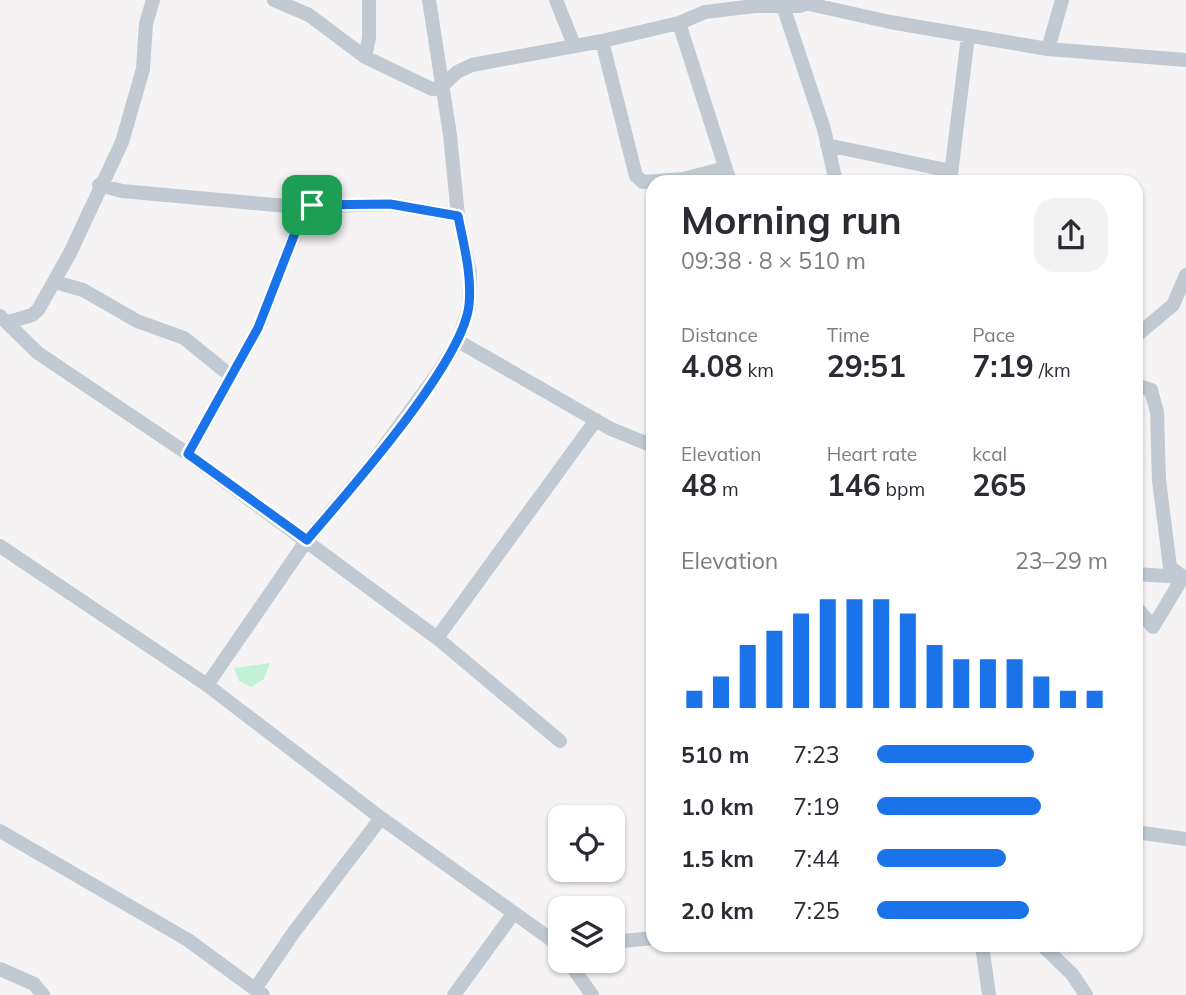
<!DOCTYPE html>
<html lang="en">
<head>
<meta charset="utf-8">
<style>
  :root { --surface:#fff; --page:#f2f2f3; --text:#2b2b33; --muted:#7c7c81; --accent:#1a73e8 }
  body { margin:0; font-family:Mulish,sans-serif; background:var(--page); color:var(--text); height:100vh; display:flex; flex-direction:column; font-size:26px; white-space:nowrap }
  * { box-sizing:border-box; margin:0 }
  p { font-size:23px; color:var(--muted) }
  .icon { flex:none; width:38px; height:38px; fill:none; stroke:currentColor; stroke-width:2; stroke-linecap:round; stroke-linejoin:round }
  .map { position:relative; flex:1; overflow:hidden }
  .drawer { position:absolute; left:646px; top:175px; width:497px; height:777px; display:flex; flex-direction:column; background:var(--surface); border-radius:21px; box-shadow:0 2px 5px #0004 }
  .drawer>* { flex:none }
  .tools { position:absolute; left:548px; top:805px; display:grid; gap:14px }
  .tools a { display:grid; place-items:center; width:77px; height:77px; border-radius:14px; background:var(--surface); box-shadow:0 2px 5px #0004; font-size:35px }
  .pin { position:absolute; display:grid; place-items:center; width:60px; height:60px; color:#fff; margin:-30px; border-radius:14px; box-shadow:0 4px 10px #0006 }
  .round { display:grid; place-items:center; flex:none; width:74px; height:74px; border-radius:21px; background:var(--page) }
  .overview { display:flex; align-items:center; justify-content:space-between; height:119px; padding:0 35px }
  h1 { font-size:38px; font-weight:700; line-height:52px }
  .figures { display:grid; grid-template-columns:repeat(3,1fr); gap:10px; height:119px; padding:7px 35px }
  .figures div { display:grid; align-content:center }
  .figures b { font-size:30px; font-weight:700 }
  .figures small { font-size:19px; font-weight:400 }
  .figures p { font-size:19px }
  .chart { height:196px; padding:14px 35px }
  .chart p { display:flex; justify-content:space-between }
  .chart svg { width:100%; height:126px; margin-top:7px; stroke:var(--accent); stroke-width:6 }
  ul { padding:0 35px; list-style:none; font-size:23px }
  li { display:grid; grid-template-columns:112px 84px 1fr; align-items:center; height:52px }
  li i { height:18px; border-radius:9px; background:var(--accent) }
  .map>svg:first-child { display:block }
  .green { fill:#c3f1d5 }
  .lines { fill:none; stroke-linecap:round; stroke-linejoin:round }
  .minor { stroke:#c1cad2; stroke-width:14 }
  .route-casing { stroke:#fff; stroke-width:14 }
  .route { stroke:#1a73e8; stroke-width:9 }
</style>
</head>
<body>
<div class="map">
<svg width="1186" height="995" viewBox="0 0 1186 995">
  <rect width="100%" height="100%" fill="#f5f3f3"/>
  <path class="green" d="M270 663 264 679 251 687 239 681 234 668Z"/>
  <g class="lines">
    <path class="minor" d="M274 0 309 15 365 57 432 89 440 88 457 72 472 65 602 41 679 23 705 12 755 6H799L818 0
      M556 0 574 45
      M781 0 824 129 836 182
      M809 4 890 22 1048 49 1186 60
      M679 23 730 182
      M602 41 636 176 643 182 683 179 725 168
      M1048 49 1062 0
      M365 57 369 38V0
      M827 145 951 171
      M950 182 968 36
      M99 185 122 191 297 207 390 204 458 216
      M55 282 83 290 137 321 184 338 231 376
      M0 316 38 353 188 454 437 638 560 741
      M9 322 32 315 38 310 70 253 122 142 143 69 146 24 153 0
      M1136 336 1173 305 1186 275
      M458 341 611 429 653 446
      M1136 385 1151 390 1157 412 1159 480 1170 567 1183 577 1153 627 1136 607
      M188 454 258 328 295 233 312 205
      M0 546 207 685 381 818 556 943 560 949
      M1136 574 1181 577
      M437 638 596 420
      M207 685 307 540 372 463 438 373 458 341 469 308 470 273 458 216 450 135 429 0
      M0 831 188 940 263 995
      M1136 832 1186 839
      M612 942 653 938
      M982 945 989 995
      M1042 945 1072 974 1086 995
      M568 961 592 995
      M0 969 34 984 43 995
      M255 989 294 932 381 818
      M454 995 513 914"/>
  </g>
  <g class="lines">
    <g class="route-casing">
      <path id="route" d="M390 204 458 216C464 246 472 275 469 305 463 363 347 493 307 540L188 454 258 328 295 233 312 205Z"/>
    </g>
    <use href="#route" class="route"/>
  </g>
</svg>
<div class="tools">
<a><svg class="icon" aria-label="locate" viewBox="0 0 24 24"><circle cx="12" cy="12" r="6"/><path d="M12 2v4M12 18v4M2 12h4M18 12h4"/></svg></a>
<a><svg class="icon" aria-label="layers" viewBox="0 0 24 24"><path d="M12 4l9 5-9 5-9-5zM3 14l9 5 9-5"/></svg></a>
</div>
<div class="pin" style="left:312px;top:205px;background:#1e9e55"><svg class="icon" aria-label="arrive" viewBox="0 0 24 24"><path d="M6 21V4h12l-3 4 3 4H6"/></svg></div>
<section class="drawer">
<div class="overview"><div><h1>Morning run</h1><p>09:38 · 8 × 510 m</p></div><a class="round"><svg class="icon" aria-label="share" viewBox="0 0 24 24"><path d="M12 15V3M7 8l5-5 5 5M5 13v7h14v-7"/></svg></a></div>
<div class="figures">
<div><p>Distance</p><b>4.08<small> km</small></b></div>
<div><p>Time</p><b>29:51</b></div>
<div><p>Pace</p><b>7:19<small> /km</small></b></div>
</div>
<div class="figures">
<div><p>Elevation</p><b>48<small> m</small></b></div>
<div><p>Heart rate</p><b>146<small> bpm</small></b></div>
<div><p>kcal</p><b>265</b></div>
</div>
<div class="chart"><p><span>Elevation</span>23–29 m</p>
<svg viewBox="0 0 160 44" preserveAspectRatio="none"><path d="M5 44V38M15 44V33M25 44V22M35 44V17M45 44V11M55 44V6M65 44V6M75 44V6M85 44V11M95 44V22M105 44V27M115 44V27M125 44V27M135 44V33M145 44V38M155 44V38"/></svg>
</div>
<ul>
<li><b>510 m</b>7:23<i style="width:68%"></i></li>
<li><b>1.0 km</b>7:19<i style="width:71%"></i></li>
<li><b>1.5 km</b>7:44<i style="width:56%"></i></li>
<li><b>2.0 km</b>7:25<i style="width:66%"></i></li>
</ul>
</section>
</div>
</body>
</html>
